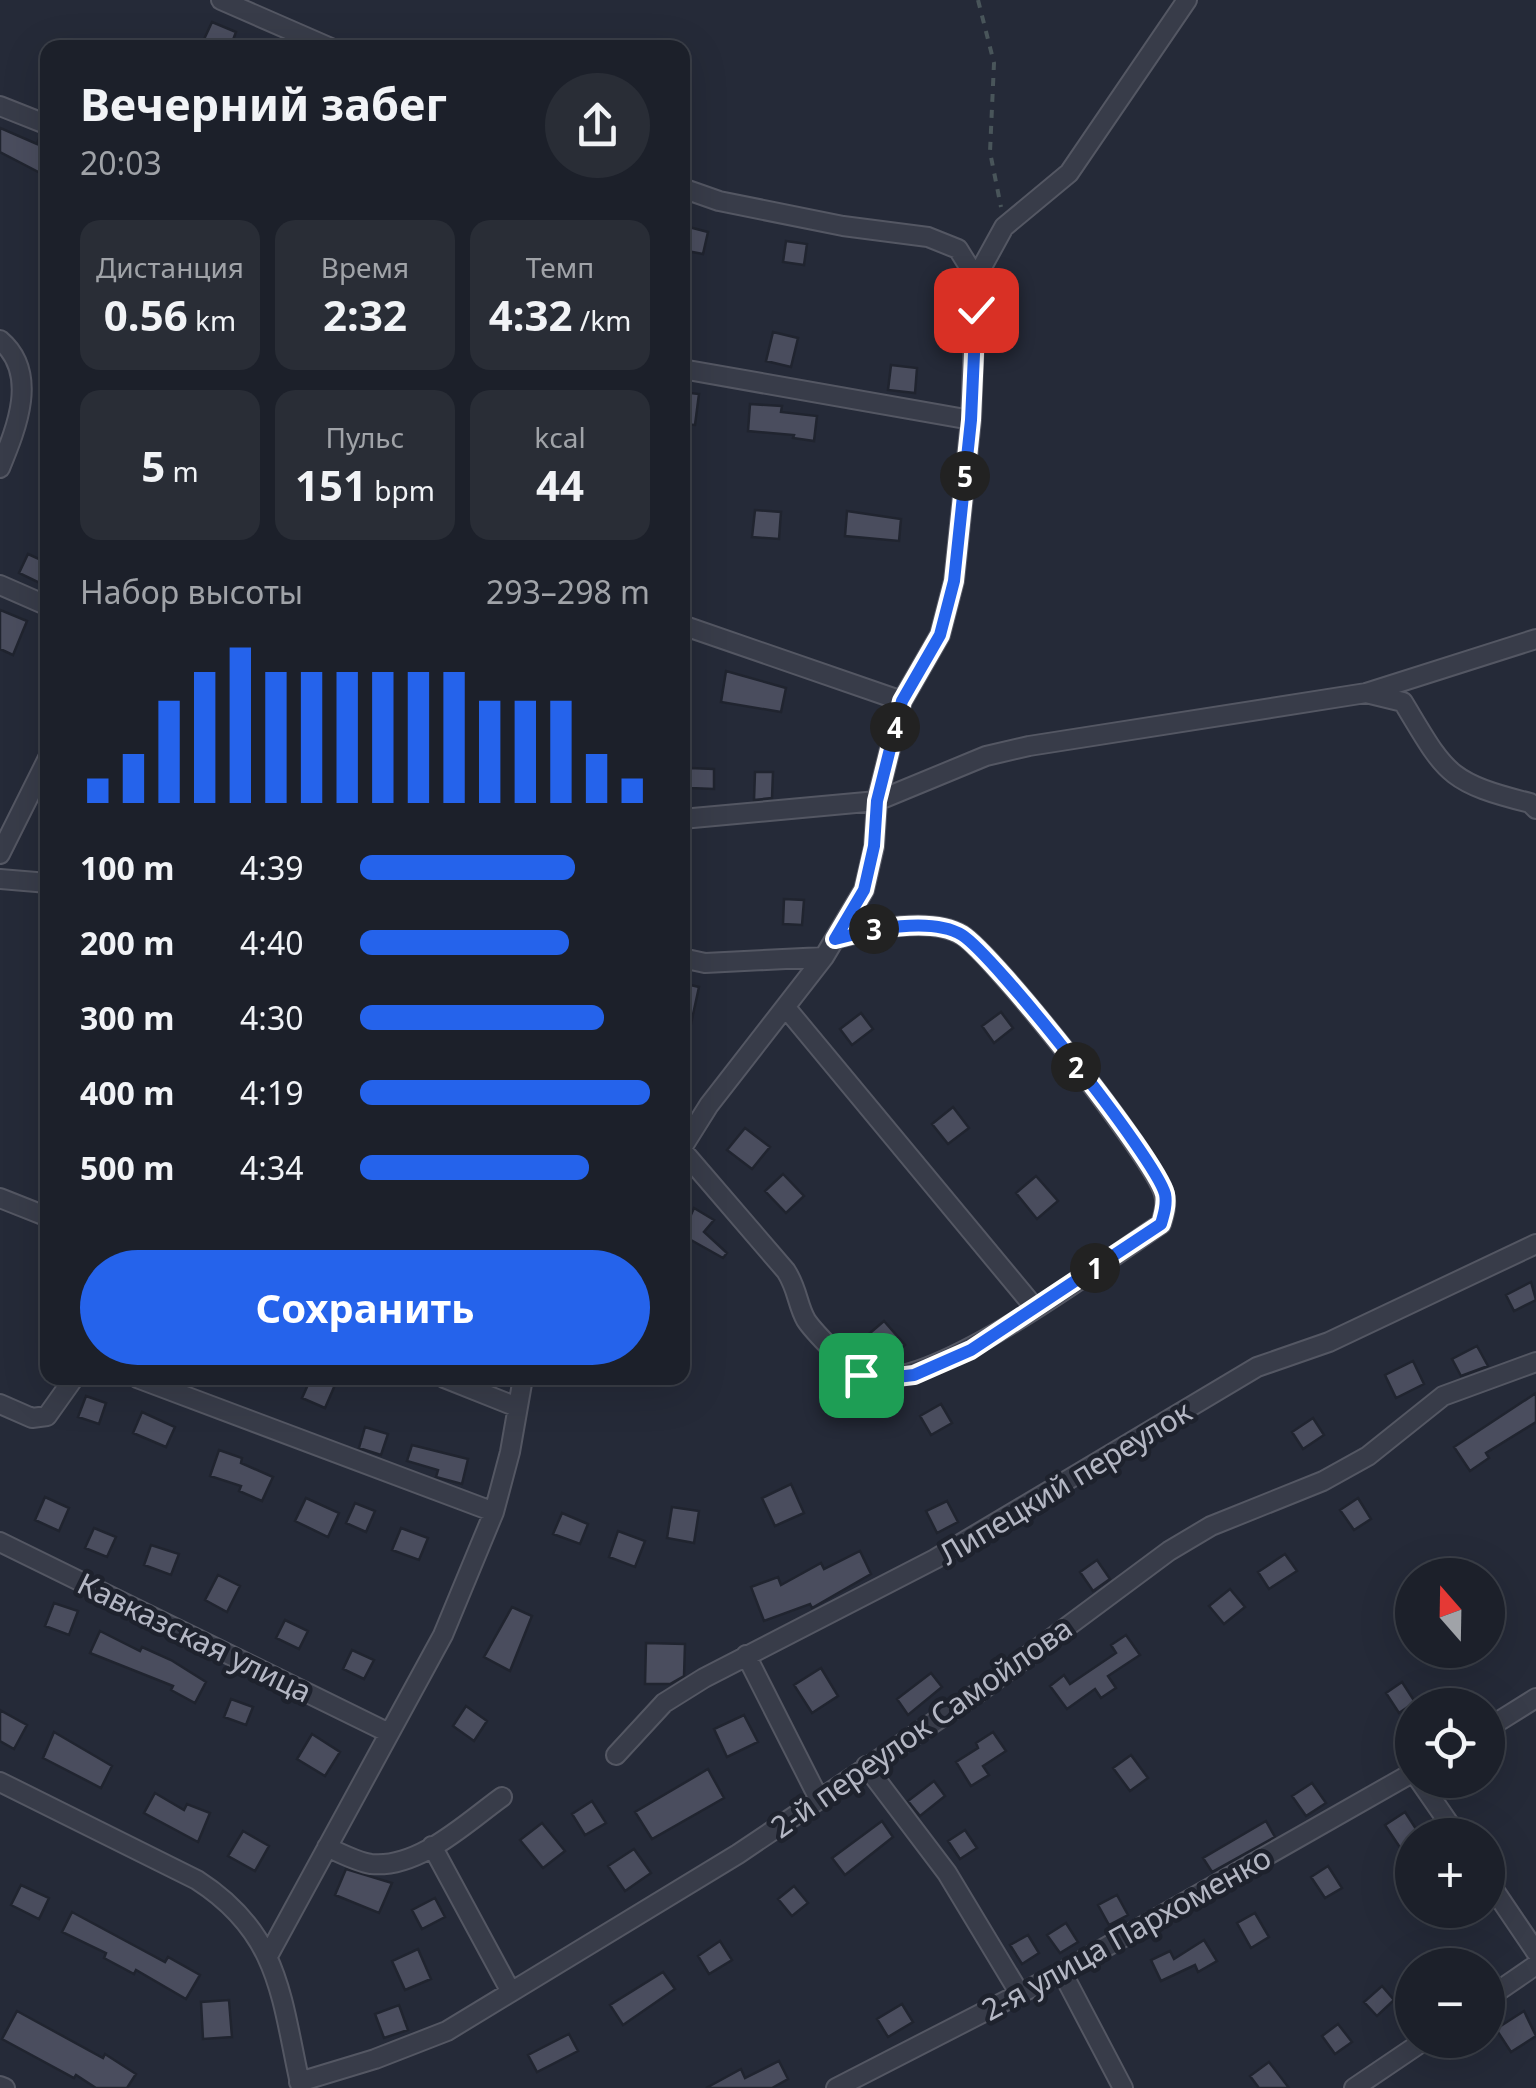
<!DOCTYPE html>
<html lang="ru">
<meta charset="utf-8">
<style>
body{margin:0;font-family:"Noto Sans",sans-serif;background:#292d36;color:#f1f3f6;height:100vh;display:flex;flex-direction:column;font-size:38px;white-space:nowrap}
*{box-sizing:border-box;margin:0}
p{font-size:32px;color:#a0a3a8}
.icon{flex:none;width:55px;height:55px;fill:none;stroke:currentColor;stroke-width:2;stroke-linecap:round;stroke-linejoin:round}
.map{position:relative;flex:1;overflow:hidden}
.side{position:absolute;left:40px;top:40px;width:650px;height:1345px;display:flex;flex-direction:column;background:#1c202a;border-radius:20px;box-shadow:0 10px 40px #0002,0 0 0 2px #3a3e47}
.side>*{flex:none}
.needle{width:65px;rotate:340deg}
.buttons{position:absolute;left:1395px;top:1558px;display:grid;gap:20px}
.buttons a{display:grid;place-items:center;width:110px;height:110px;border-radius:50%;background:#1c202a;box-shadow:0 10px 40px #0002,0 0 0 2px #3a3e47;font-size:50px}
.pin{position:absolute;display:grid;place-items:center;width:85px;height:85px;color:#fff;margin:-42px;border-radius:20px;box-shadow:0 5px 15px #0006}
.km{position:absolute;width:50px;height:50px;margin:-25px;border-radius:50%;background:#222;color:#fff;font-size:28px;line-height:50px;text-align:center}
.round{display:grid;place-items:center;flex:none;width:105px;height:105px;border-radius:52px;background:#292d36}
.overview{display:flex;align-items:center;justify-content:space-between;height:170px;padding:0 40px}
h1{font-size:45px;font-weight:700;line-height:75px}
.stats{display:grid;grid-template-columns:repeat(3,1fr);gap:15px;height:170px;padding:10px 40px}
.stats div{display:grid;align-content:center;border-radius:20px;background:#292d36;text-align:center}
.stats b{font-size:42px;font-weight:700}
.stats small{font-size:28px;font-weight:400}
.stats p{font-size:28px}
.chart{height:280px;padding:20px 40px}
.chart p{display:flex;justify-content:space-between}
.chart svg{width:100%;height:180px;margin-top:10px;stroke:#2563eb;stroke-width:6}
.primary-button{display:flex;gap:20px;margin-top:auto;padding:20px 40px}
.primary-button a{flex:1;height:115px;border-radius:60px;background:#2563eb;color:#fff;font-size:40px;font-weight:700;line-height:115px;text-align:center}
ul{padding:0 40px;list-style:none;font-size:32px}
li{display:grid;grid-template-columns:160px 120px 1fr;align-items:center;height:75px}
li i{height:25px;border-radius:12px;background:#2563eb}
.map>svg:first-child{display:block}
.building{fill:#4a4d5e;stroke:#20242f;stroke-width:2.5}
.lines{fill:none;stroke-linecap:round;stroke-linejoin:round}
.minor-casing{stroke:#545763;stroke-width:22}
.path{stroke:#49555a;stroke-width:4;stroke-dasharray:8 8;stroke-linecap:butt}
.minor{stroke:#383c49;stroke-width:18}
.route-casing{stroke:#fff;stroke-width:20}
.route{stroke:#2563eb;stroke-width:12}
.labels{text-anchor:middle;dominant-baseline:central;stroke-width:9;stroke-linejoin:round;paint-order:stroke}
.street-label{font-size:30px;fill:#b4b7c4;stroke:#1e222d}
</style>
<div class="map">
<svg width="1536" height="2088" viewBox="0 0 1536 2088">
<rect width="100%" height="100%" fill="#252a38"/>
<path class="building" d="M212 22 236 32 230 48H200Z
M0 128 37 144 40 135 48 137V177L0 152Z
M685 226 708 232 703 254 682 250Z
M786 241 807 244 804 265 783 262Z
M773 332 798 338 791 367 766 361Z
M891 365 917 368 915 393 888 390Z
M682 392 699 394 695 425 682 424Z
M750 404 782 406 781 412 817 416 814 441 793 438 794 435 748 431Z
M755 510 781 512 779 539 752 537Z
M847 511 901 519 899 541 845 536Z
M28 554 48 563V587L19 573Z
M0 610 27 621 13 655 0 649Z
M726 671 786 688 781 712 721 702Z
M690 768 714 769V789L690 788Z
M755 772H773L772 798 754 800Z
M784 899 804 900 802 925 783 924Z
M682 983 699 987 689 1033 682 1032Z
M1001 1012 1013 1028 994 1043 982 1026Z
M861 1013 873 1029 852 1045 840 1029Z
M953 1107 969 1128 948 1144 932 1124Z
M745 1128 770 1147 752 1169 727 1150Z
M783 1174 804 1196 786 1213 765 1191Z
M1036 1176 1058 1201 1037 1219 1016 1193Z
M694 1208 714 1220 704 1232 727 1253 723 1258 682 1235Z
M1531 1282 1536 1300 1514 1311 1506 1295Z
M884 1321 905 1345 890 1358 870 1333Z
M1477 1346 1488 1366 1461 1376 1452 1359Z
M1413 1361 1424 1384 1396 1398 1385 1375Z
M311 1378H338L325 1408 302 1398Z
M1536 1393V1422L1486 1453 1489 1458 1470 1471 1454 1447Z
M86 1396 106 1403 99 1424 78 1417Z
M941 1404 952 1423 931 1435 920 1416Z
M142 1412 175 1427 166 1447 133 1433Z
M1313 1418 1324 1435 1303 1449 1292 1432Z
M365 1427 388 1434 381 1455 359 1448Z
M412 1445 468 1459 462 1484 436 1477 438 1470 407 1461Z
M219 1450 242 1458 241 1463 273 1477 262 1501 239 1491 241 1486 210 1476Z
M791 1484 804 1513 775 1526 762 1498Z
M45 1497 69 1508 59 1531 35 1520Z
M306 1498 339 1513 328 1537 295 1521Z
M1358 1498 1371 1519 1354 1530 1340 1510Z
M947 1501 958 1522 937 1533 926 1511Z
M355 1503 375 1511 366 1532 346 1523Z
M672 1507 699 1511 694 1543 667 1538Z
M562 1513 588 1524 580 1544 553 1534Z
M94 1528 116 1537 107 1557 85 1548Z
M401 1528 428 1538 419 1560 392 1550Z
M618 1531 645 1541 635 1567 609 1557Z
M151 1545 179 1554 171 1575 144 1565Z
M860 1551 871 1574 812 1608 810 1604 764 1621 751 1587 778 1577 781 1585 821 1563 824 1569Z
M1285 1554 1297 1571 1269 1589 1258 1572Z
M1097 1560 1110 1579 1093 1591 1080 1572Z
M218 1575 240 1586 227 1612 205 1600Z
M1230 1589 1245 1607 1224 1624 1209 1606Z
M54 1603 78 1611 69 1635 45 1626Z
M512 1607 532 1616 510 1671 484 1657Z
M285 1620 308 1631 299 1649 276 1638Z
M100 1631 140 1651 142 1647 171 1660 206 1682 195 1703 171 1690 173 1686 90 1653Z
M1126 1635 1140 1655 1108 1676 1116 1688 1101 1698 1095 1689 1067 1709 1050 1686 1064 1675 1070 1684 1116 1653 1111 1645Z
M646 1643 685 1644 684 1676 670 1684H645Z
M352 1650 374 1660 364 1679 343 1669Z
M821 1668 838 1696 812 1713 794 1685Z
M931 1673 942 1687 908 1715 897 1699Z
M1402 1682 1415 1702 1399 1713 1386 1693Z
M231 1699 253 1707 246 1725 224 1717Z
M466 1706 487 1721 474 1741 453 1726Z
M0 1710 27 1725 14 1749 0 1741Z
M744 1715 758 1742 727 1757 714 1729Z
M54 1732 112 1766 101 1788 43 1758Z
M993 1732 1006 1751 983 1766 989 1775 971 1786 956 1762 978 1748 976 1743Z
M312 1734 340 1752 325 1776 297 1759Z
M1131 1755 1148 1778 1130 1791 1113 1768Z
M708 1769 724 1798 652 1839 635 1812Z
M934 1781 945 1796 920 1816 908 1801Z
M1312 1783 1326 1803 1306 1816 1292 1796Z
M155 1793 184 1810 187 1804 210 1813 198 1842 144 1813Z
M592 1801 606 1823 585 1835 572 1814Z
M1405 1812 1420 1835H1412V1841L1401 1849 1385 1825Z
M882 1821 893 1837 845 1875 832 1858Z
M1266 1821 1275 1837 1212 1872 1203 1858Z
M542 1823 565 1851 543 1868 520 1840Z
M965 1830 977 1848 960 1859 948 1841Z
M243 1831 269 1846 255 1871 228 1856Z
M634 1849 651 1873 625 1891 608 1866Z
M1328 1866 1342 1888 1325 1898 1311 1877Z
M346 1869 392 1883 379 1913 335 1895Z
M21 1885 49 1898 39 1919 11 1905Z
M794 1886 808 1903 792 1916 778 1899Z
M1117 1895 1128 1915 1109 1925 1098 1905Z
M435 1898 445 1917 422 1929 412 1910Z
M72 1912 165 1962 168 1957 200 1975 186 1999 136 1970 134 1974 104 1958 106 1953 62 1932Z
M1255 1913 1269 1937 1251 1948 1237 1923Z
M1066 1923 1078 1942 1060 1953 1047 1935Z
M1028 1935 1039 1953 1022 1964 1010 1945Z
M1204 1940 1217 1961 1198 1972 1195 1965 1161 1981 1151 1960 1170 1951 1174 1959Z
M720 1941 732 1960 709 1974 698 1956Z
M418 1949 431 1979 405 1990 392 1961Z
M663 1972 675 1989 623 2025 610 2005Z
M1382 1986 1394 2000 1377 2016 1364 2002Z
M229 2000 232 2037 203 2039 201 2002Z
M902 2004 913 2022 888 2037 877 2019Z
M399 2005 408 2030 384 2038 375 2014Z
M17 2011 103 2058 105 2054 136 2074 127 2088H96L76 2075 74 2078 2 2039Z
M1524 2011 1536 2036 1511 2052 1496 2029Z
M1338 2024 1352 2042 1335 2054 1322 2036Z
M569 2034 578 2051 537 2072 528 2055Z
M779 2061 788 2079 772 2088H706L741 2069 745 2078Z
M1269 2062 1289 2088H1259L1250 2076Z"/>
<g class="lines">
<defs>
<path id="minor" d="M221 0 331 48
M0 106 48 125
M682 188 719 201 843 226 928 237 958 249 976 278
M0 340C39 373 17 427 0 468
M682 369 971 420
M0 585 48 606
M682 625 902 701
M1366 693 1403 702C1446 773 1446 782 1530 803L1536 809
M682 819 877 801 986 756 1029 746 1366 693 1536 639
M0 854 48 758
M0 879 48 883
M682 958 705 963 824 957
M787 1009 1035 1308
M682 1148 709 1105 824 957 864 890 874 847 877 801 902 701 940 635 954 581 971 420 976 278 1004 227 1069 173 1187 0
M682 1150 786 1271C798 1290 797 1304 806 1320 813 1331 849 1368 860 1374 917 1405 1109 1258 1161 1224 1164 1214 1167 1204 1164 1194 1155 1159 994 955 962 935 930 916 868 930 835 939
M0 1198 48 1217
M137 1378 494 1512
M444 1378 517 1407
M0 1404 32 1418 47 1416 74 1378
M0 1542 389 1733
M746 1655 818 1797
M1488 1728 1536 1698
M616 1755 664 1703 704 1678 935 1559 1257 1367 1329 1342 1536 1244
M866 1766 947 1873 1020 1994
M1419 1780 1457 1835
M0 1782 197 1880C281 1934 281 1999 301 2088
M432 1846 511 1992
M327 1847C340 1853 357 1862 371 1864 419 1869 467 1822 502 1797
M1488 1881 1536 1952
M268 1956 443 1635 494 1512 510 1452 523 1378
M1062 1972 1123 2088
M1488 1998 1536 1965
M299 2082 375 2059 447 2031 738 1854 982 1690 1169 1551 1211 1526 1323 1481 1368 1456 1443 1396 1536 1362
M0 2086 5 2088
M836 2088 1062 1972 1412 1773
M1354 2088 1425 2040"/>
</defs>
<use href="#minor" class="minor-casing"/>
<path class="path" d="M978 0 994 63 990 152 1001 207"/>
<use href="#minor" class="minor"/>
</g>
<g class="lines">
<defs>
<path id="route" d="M861 1375 888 1378 914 1375 971 1350 1161 1224C1164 1214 1167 1204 1165 1194 1156 1159 994 955 962 935 931 916 868 930 835 939L864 890 874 846 877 801 902 701 940 635 954 581 971 420 976 310"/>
</defs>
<use href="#route" class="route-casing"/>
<use href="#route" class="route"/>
</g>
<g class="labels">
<g class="street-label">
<text transform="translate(1065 1482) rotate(-31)">Липецкий переулок</text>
<text transform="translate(195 1637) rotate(26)">Кавказская улица</text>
<text transform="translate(921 1727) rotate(-35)">2-й переулок Самойлова</text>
<text transform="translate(1126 1933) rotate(-29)">2-я улица Пархоменко</text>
</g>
</g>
</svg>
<div class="buttons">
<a><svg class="needle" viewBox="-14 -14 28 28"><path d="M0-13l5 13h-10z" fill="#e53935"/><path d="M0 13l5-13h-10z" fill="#a0a3a8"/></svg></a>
<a><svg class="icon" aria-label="locate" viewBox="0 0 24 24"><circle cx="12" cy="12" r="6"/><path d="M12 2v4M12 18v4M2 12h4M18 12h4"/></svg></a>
<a>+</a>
<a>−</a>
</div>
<div class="pin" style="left:861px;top:1375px;background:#1e9e55"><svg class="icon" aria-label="arrive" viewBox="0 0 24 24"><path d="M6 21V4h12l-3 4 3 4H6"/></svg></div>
<div class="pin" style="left:976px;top:310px;background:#d93025"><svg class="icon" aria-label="check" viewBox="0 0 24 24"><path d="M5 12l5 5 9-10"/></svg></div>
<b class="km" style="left:1095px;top:1268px">1</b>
<b class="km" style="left:1076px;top:1067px">2</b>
<b class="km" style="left:874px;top:929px">3</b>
<b class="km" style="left:895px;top:727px">4</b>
<b class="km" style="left:965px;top:476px">5</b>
<section class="side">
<div class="overview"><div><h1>Вечерний забег</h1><p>20:03</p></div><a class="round"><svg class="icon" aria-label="share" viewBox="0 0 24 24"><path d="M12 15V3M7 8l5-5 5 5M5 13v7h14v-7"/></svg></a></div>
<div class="stats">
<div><p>Дистанция</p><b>0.56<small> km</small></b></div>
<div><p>Время</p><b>2:32</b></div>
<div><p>Темп</p><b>4:32<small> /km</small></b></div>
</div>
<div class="stats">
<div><b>5<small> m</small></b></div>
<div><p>Пульс</p><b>151<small> bpm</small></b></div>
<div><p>kcal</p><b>44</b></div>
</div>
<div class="chart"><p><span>Набор высоты</span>293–298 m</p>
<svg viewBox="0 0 160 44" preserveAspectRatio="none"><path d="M5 44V38M15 44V32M25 44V19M35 44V12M45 44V6M55 44V12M65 44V12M75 44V12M85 44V12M95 44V12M105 44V12M115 44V19M125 44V19M135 44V19M145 44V32M155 44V38"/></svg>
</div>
<ul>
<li><b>100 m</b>4:39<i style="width:74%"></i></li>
<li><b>200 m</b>4:40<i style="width:72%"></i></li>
<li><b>300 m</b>4:30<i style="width:84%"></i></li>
<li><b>400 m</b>4:19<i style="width:100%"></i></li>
<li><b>500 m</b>4:34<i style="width:79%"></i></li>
</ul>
<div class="primary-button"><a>Сохранить</a></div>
</section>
</div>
